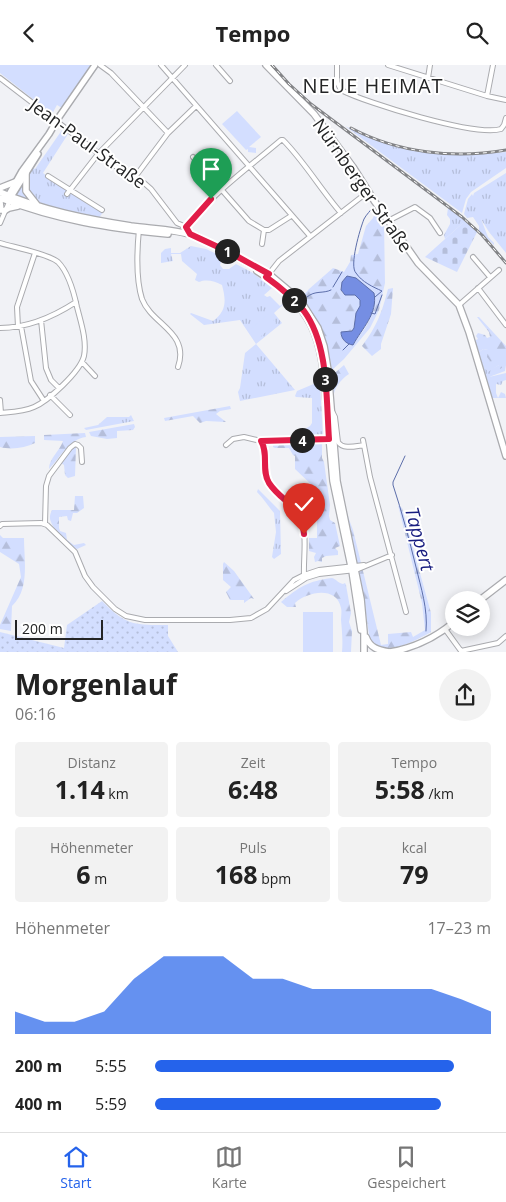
<!DOCTYPE html>
<html lang="de">
<meta charset="utf-8">
<style>
body{margin:0;font-family:"Open Sans",sans-serif;background:#f2f2f2;color:#222;height:100vh;display:flex;flex-direction:column;font-size:19px;white-space:nowrap}
*{box-sizing:border-box;margin:0}
p{font-size:16px;color:#767676}
.icon{flex:none;width:28px;height:28px;fill:none;stroke:currentColor;stroke-width:2;stroke-linecap:round;stroke-linejoin:round}
.map{position:relative;height:587px;overflow:hidden}
.details{display:flex;flex-direction:column;background:#fff;flex:1}
.details>*{flex:none}
.buttons{position:absolute;left:445px;top:526px;display:grid;gap:10px}
.buttons a{display:grid;place-items:center;width:45px;height:45px;border-radius:50%;background:#fff;box-shadow:0 2px 12px #0003;font-size:25px}
.scale{position:absolute;left:15px;bottom:12px;width:88px;box-sizing:border-box;padding-left:5px;border:2px solid #232425;border-top:0;font-size:14px;line-height:18px;white-space:nowrap;color:#232425;-webkit-text-stroke:4px #fff;paint-order:stroke}
.pin{position:absolute;display:grid;place-items:center;width:42px;height:42px;color:#fff;margin:-51px -21px;border-radius:50% 50% 50% 0;rotate:-45deg;box-shadow:0 0 5px #0007}
.pin .icon{rotate:45deg}
.km{position:absolute;width:25px;height:25px;margin:-12px;border-radius:50%;background:#222;color:#fff;font-size:14px;line-height:25px;text-align:center}
.round{display:grid;place-items:center;flex:none;width:52px;height:52px;border-radius:26px;background:#f2f2f2}
.summary{display:flex;align-items:center;justify-content:space-between;height:85px;padding:0 15px}
h1{font-size:28px;font-weight:700;line-height:38px}
.metrics{display:grid;grid-template-columns:repeat(3,1fr);gap:8px;height:85px;padding:5px 15px}
.metrics div{display:grid;align-content:center;border-radius:5px;background:#f2f2f2;text-align:center}
.metrics b{font-size:25px;font-weight:700}
.metrics small{font-size:14px;font-weight:400}
.metrics p{font-size:14px}
.chart{height:140px;padding:10px 15px}
.chart p{display:flex;justify-content:space-between}
.chart svg{width:100%;height:90px;margin-top:5px;fill:#2563eb;opacity:.7}
ul{padding:0 15px;list-style:none;font-size:16px}
li{display:grid;grid-template-columns:80px 60px 1fr;align-items:center;height:38px}
li i{height:12px;border-radius:6px;background:#2563eb}
header{display:flex;justify-content:space-between;align-items:center;height:65px;padding:0 15px;background:#fff;font-size:22px;font-weight:700}
.tabs{display:flex;justify-content:space-around;align-items:center;height:70px;border-top:1px solid #e0e0e0;background:#fff;font-size:14px;color:#767676}
.tabs a{display:grid;justify-items:center;gap:2px}
.tabs .active{color:#2563eb}
.map>svg:first-child{display:block}
.grass{fill:url(#grass-tufts)}
.forest{fill:url(#forest-firs);fill-rule:evenodd}
.cemetery{fill:url(#cemetery-stones)}
.park{fill:#d3deff}
.garden{fill:url(#garden-dots)}
.water{fill:#758ee3;stroke:#5c6eaa}
.lines{fill:none;stroke-linecap:round;stroke-linejoin:round}
.stream{stroke:#5c6eaa;stroke-width:1}
.minor-casing{stroke:#aaabaf;stroke-width:6}
.secondary-casing{stroke:#aaabaf;stroke-width:8}
.primary-casing{stroke:#aaabaf;stroke-width:8}
.minor{stroke:#fff;stroke-width:4}
.secondary{stroke:#fff;stroke-width:5}
.primary{stroke:#fff;stroke-width:5.5}
.rail-casing{stroke:#838487;stroke-width:3}
.rail{stroke:#fff;stroke-width:1;stroke-dasharray:4;stroke-linecap:butt}
.route-casing{stroke:#fff;stroke-width:10}
.route{stroke:#e11d48;stroke-width:6}
.labels{text-anchor:middle;dominant-baseline:central;stroke-width:4;stroke-linejoin:round;paint-order:stroke}
.street-label{font-size:18px;fill:#232425;stroke:#fff}
.water-label{font-size:19px;font-style:italic;fill:#181d80;stroke:#fff}
.quarter-label{font-size:20px;letter-spacing:1px;fill:#232425;stroke:#fff}
</style>
<header><svg class="icon" aria-label="back" viewBox="0 0 24 24"><path d="M15 5l-7 7 7 7"/></svg>Tempo<svg class="icon" aria-label="search" viewBox="0 0 24 24"><circle cx="10" cy="10" r="6"/><path d="M15 15l6 6"/></svg></header>
<div class="map">
<svg width="506" height="587" viewBox="0 0 506 587">
<defs>
<pattern id="grass-tufts" width="24" height="20" patternUnits="userSpaceOnUse" patternTransform="scale(1.25)"><rect width="24" height="20" fill="#d3deff"/><path d="M3 7l-1-3M5 7V3M7 7l1-3M15 17l-1-3M17 17v-4M19 17l1-3" fill="none" stroke="#b5beda"/></pattern>
<pattern id="forest-firs" width="22" height="20" patternUnits="userSpaceOnUse" patternTransform="scale(1.25)"><rect width="22" height="20" fill="#d3deff"/><path d="M5 1l3.5 6h-7zM16 11l3.5 6h-7z" fill="#b5beda"/></pattern>
<pattern id="cemetery-stones" width="16" height="16" patternUnits="userSpaceOnUse" patternTransform="scale(1.25)"><rect width="16" height="16" fill="#d3deff"/><path d="M2 7V4a2 2 0 0 1 4 0v3zM10 15v-3a2 2 0 0 1 4 0v3z" fill="#b5beda"/></pattern>
<pattern id="garden-dots" width="8" height="8" patternUnits="userSpaceOnUse" patternTransform="scale(1.25)"><rect width="8" height="8" fill="#d3deff"/><path d="M2 2h.1M6 6h.1" fill="none" stroke="#b5beda" stroke-width="1.8" stroke-linecap="round"/></pattern>
</defs>
<rect width="100%" height="100%" fill="#f1f2f6"/>
<path class="grass" d="M345 61C357 67 370 74 384 78 426 92 462 91 506 87V103L471 127 466 134 462 148Z
M62 65 68 69 43 108 67 126 103 147 99 153 47 141 14 131 32 102 35 104Z
M506 108V188L489 167 481 154 488 172 494 178V180L479 166V161L473 152 467 153 464 149 468 134 472 129 473 131 474 128Z
M448 143 461 152 477 167 476 169 463 158 445 174 444 170 450 159V154L447 150Z
M191 181 206 184 221 191 222 194 220 200 223 204H229L236 199 253 208 272 223 264 230 267 232 270 231 280 241 286 237 274 248 282 258 256 279 295 325 240 336 238 327 240 323 245 288 256 279 240 255 204 260 190 249 191 248 213 256C227 246 226 235 222 220 215 216 206 214 199 217L195 215 197 209 182 196 181 189H171L173 196 161 198V188L165 184 171 183V188H180Z
M483 284 488 285 490 296 486 304 488 306 499 300H506L505 306 489 312 506 308V315L503 316 501 320 496 319V328L498 333 501 327 505 329 506 333H490L478 288Z
M316 318 320 319 323 371 308 372 306 371 305 364 310 361 312 358V333L296 332 295 331 297 326Z
M131 350 134 356 86 365 84 363 98 360 107 352H129Z
M258 424 280 446 281 489 274 494 272 492 276 467 274 448C268 441 264 434 257 427Z"/>
<path class="forest" d="M376 145 384 157 385 218 379 245 370 263 344 294 332 305C327 271 314 245 289 222L303 231 309 224 333 203 344 207 350 197 351 190 358 189 366 161 373 153ZM343 215 362 219 374 228C378 245 364 271 349 279L343 275 341 267H352C355 261 354 257 355 251 358 244 365 234 354 230 350 229 346 230 342 228L341 225Z
M393 223 391 249 381 279V284L372 291 362 281C377 261 382 247 388 224Z
M477 252H479L506 281V300L500 304 499 300 488 307 486 304 484 305 483 302 490 296 487 292 488 285 483 284 478 288 474 276 478 274 476 271 478 268 485 270 487 273 490 272 489 267Z
M344 300 349 309C340 315 334 323 333 334 333 343 334 353 335 362 336 396 340 433 353 465L381 580 388 579V569L411 567 413 572 425 565 422 538 398 440 402 443 431 548V567C418 574 396 587 380 582 376 581 373 578 370 576L363 529 340 429 336 402 330 312Z
M230 341 231 344 220 346 216 349 226 357 206 356 200 358 193 351 165 356 164 353Z
M134 359 135 362 133 365 117 366V373L107 374 91 371 89 367Z
M85 368 86 372C69 374 60 393 49 404 49 393 60 386 63 376L44 375V370Z
M35 371V378C25 383 11 385 0 382V372Z
M301 376 308 384 311 383 312 378 322 377V393L324 397 330 440 329 451 330 455 335 458 340 481 335 483 338 486V490L326 491 322 493V497L318 496 315 497 314 492 316 488 309 486V473H317V449L309 440 314 436V433L309 428 315 423 295 404V391L293 390 289 383H275L273 382V377Z
M76 382 75 411 68 413 65 410 64 400 61 398 73 383Z
M75 431H83L84 443 77 448H73L71 456 68 455 67 451 59 452V463L60 466 66 468 67 475 74 480 84 478 86 480 77 484C69 481 54 466 51 457 49 453 50 449 52 445H74Z
M0 470 3 473H24C24 495 30 525 12 541L11 566 0 564V560L21 512 19 499 0 487Z
M224 497 234 506 254 534 251 533 244 538V535H230L226 527 231 522 223 515V499Z
M332 513C336 514 338 518 343 519L345 518 346 520 351 548 349 557 352 566 351 587H342C343 576 342 566 341 555 341 551 342 547 341 543 337 521 308 526 295 538L296 542H287L281 537C299 522 308 516 332 513Z"/>
<path class="cemetery" d="M464 157 476 169 457 207 425 192Z"/>
<path class="park" d="M0 0H93L62 43 57 40 52 49 0 8Z
M237 46 261 72 249 82 256 83V88L248 87V84L246 85 222 59Z
M268 249 276 258 259 273 251 264Z
M303 547H333V587H303Z"/>
<path class="garden" d="M102 536C126 561 135 560 168 560V571L178 587H0V567L64 583 67 560Z"/>
<path class="water" d="M347 211 356 213 374 228C378 249 362 263 353 280 346 279 341 274 341 267L352 266 354 263 356 248 360 241V235L355 230H345L341 225 342 217Z"/>
<g class="lines">
<path class="stream" d="M374 141C371 145 366 150 364 154 360 164 349 201 356 208 362 217 373 222 382 226L375 232
M333 222 342 207
M307 232C315 225 323 229 331 225
M371 248 375 249 382 230
M343 285 349 279
M405 391 393 417V420C402 447 409 474 416 502 421 523 428 544 426 566"/>
<defs>
<path id="minor" d="M100 0 111 8 168 68
M161 0 310 171
M216 0 230 16
M337 0V17L341 25C366 38 476 72 501 64L504 60 506 53
M388 0 487 31 506 35
M0 13 115 101 143 117 151 124 177 158 186 162 190 169
M428 13 430 0
M487 31 493 0
M193 92 249 156 264 165H269L291 151
M48 111 102 145
M135 112 168 68 196 41
M67 129 98 89 185 0
M388 156 415 142 430 153 440 168
M0 158 9 137
M186 162C213 128 248 103 281 75H283C304 96 321 125 341 148
M139 164C137 185 136 215 142 234 152 260 190 267 178 302
M0 178C13 182 49 189 58 197 69 208 74 228 77 242 81 258 87 275 84 291 80 307 48 336 34 342 23 347 11 347 0 348
M262 179 264 165
M473 192 490 212
M268 210 279 196 369 126
M478 223 506 260
M459 240 499 205
M41 255 46 303 51 315 59 323
M21 261 31 316 44 336
M18 262 17 242 35 188
M0 263C28 263 53 252 76 237
M82 297 95 311
M50 330 70 350
M0 335 1 348
M332 346 335 352 338 377C343 385 356 381 364 380
M363 375 370 412 406 547
M261 376C269 389 262 405 269 418 274 427 286 434 294 442 310 460 303 488 304 510L306 513
M226 380 233 374 244 372 261 376 329 374
M45 459 46 421 49 411 70 383 75 379 78 380 81 383 82 397
M0 461 2 459 41 458 47 460 75 487 85 511 93 522 115 544 126 551 145 555H230L251 553 267 544 294 515 304 510 319 505 364 500
M286 526 306 513 319 509 356 505 392 490
M445 564 461 586
M461 586 498 578 506 571"/>
<path id="secondary" d="M8 131 22 106 49 69 59 52 95 0
M11 132 38 89"/>
<path id="primary" d="M266 0 314 49 353 102 375 137 418 198 459 240 469 267 506 391
M26 108V126L37 140
M0 123 15 117
M0 127C41 145 87 154 131 161 153 164 175 164 196 171L269 209 300 235 318 263 324 281 328 305 337 416 361 534 364 567V587
M0 133C57 155 108 163 168 169
M0 137 1 145
M4 146 9 143 18 141
M257 206C313 241 322 272 326 336
M328 360 333 416 352 506 361 565
M480 535 506 515
M366 572C370 583 378 585 389 587
M390 587C414 583 435 573 454 557"/>
</defs>
<use href="#minor" class="minor-casing"/>
<use href="#secondary" class="secondary-casing"/>
<use href="#primary" class="primary-casing"/>
<use href="#minor" class="minor"/>
<use href="#secondary" class="secondary"/>
<use href="#primary" class="primary"/>
<defs>
<path id="rail" d="M272 0 289 19 311 39 462 152 482 170 506 198
M351 63C398 88 454 94 506 85"/>
</defs>
<use href="#rail" class="rail-casing"/>
<use href="#rail" class="rail"/>
</g>
<g class="lines">
<defs>
<path id="route" d="M211 134 186 162 190 169 231 188 269 209 266 212C280 222 293 233 304 246 329 280 326 334 329 374L261 376C269 389 261 405 269 418 283 439 301 438 304 469"/>
</defs>
<use href="#route" class="route-casing"/>
<use href="#route" class="route"/>
</g>
<g class="labels">
<g class="street-label">
<text transform="translate(88 78) rotate(36)">Jean-Paul-Straße</text>
<text transform="translate(363 120) rotate(55)">Nürnberger Straße</text>
</g>
<g class="water-label">
<text transform="translate(420 474) rotate(75)">Tappert</text>
</g>
<g class="quarter-label">
<text x="373" y="20">NEUE HEIMAT</text>
</g>
</g>
</svg>
<div class="buttons">
<a><svg class="icon" aria-label="layers" viewBox="0 0 24 24"><path d="M12 4l9 5-9 5-9-5zM3 14l9 5 9-5"/></svg></a>
</div>
<div class="scale">200 m</div>
<div class="pin" style="left:211px;top:134px;background:#1e9e55"><svg class="icon" aria-label="arrive" viewBox="0 0 24 24"><path d="M6 21V4h12l-3 4 3 4H6"/></svg></div>
<div class="pin" style="left:304px;top:469px;background:#d93025"><svg class="icon" aria-label="check" viewBox="0 0 24 24"><path d="M5 12l5 5 9-10"/></svg></div>
<b class="km" style="left:227px;top:186px">1</b>
<b class="km" style="left:294px;top:235px">2</b>
<b class="km" style="left:325px;top:314px">3</b>
<b class="km" style="left:302px;top:375px">4</b>
</div>
<section class="details">
<div class="summary"><div><h1>Morgenlauf</h1><p>06:16</p></div><a class="round"><svg class="icon" aria-label="share" viewBox="0 0 24 24"><path d="M12 15V3M7 8l5-5 5 5M5 13v7h14v-7"/></svg></a></div>
<div class="metrics">
<div><p>Distanz</p><b>1.14<small> km</small></b></div>
<div><p>Zeit</p><b>6:48</b></div>
<div><p>Tempo</p><b>5:58<small> /km</small></b></div>
</div>
<div class="metrics">
<div><p>Höhenmeter</p><b>6<small> m</small></b></div>
<div><p>Puls</p><b>168<small> bpm</small></b></div>
<div><p>kcal</p><b>79</b></div>
</div>
<div class="chart"><p><span>Höhenmeter</span>17–23 m</p>
<svg viewBox="0 0 160 44" preserveAspectRatio="none"><path d="M0 44V33L10 38L20 38L30 33L40 17L50 6L60 6L70 6L80 17L90 17L100 22L110 22L120 22L130 22L140 22L150 27L160 33V44z"/></svg>
</div>
<ul>
<li><b>200 m</b>5:55<i style="width:89%"></i></li>
<li><b>400 m</b>5:59<i style="width:85%"></i></li>
</ul>
</section>
<nav class="tabs">
<a class="active"><svg class="icon" aria-label="home" viewBox="0 0 24 24"><path d="M3 11l9-7 9 7M6 9v11h12V9"/></svg>Start</a>
<a><svg class="icon" aria-label="map" viewBox="0 0 24 24"><path d="M3 6l6-2 6 2 6-2v14l-6 2-6-2-6 2zM9 4v14M15 6v14"/></svg>Karte</a>
<a><svg class="icon" aria-label="saved" viewBox="0 0 24 24"><path d="M7 4h10v16l-5-4-5 4z"/></svg>Gespeichert</a>
</nav>
